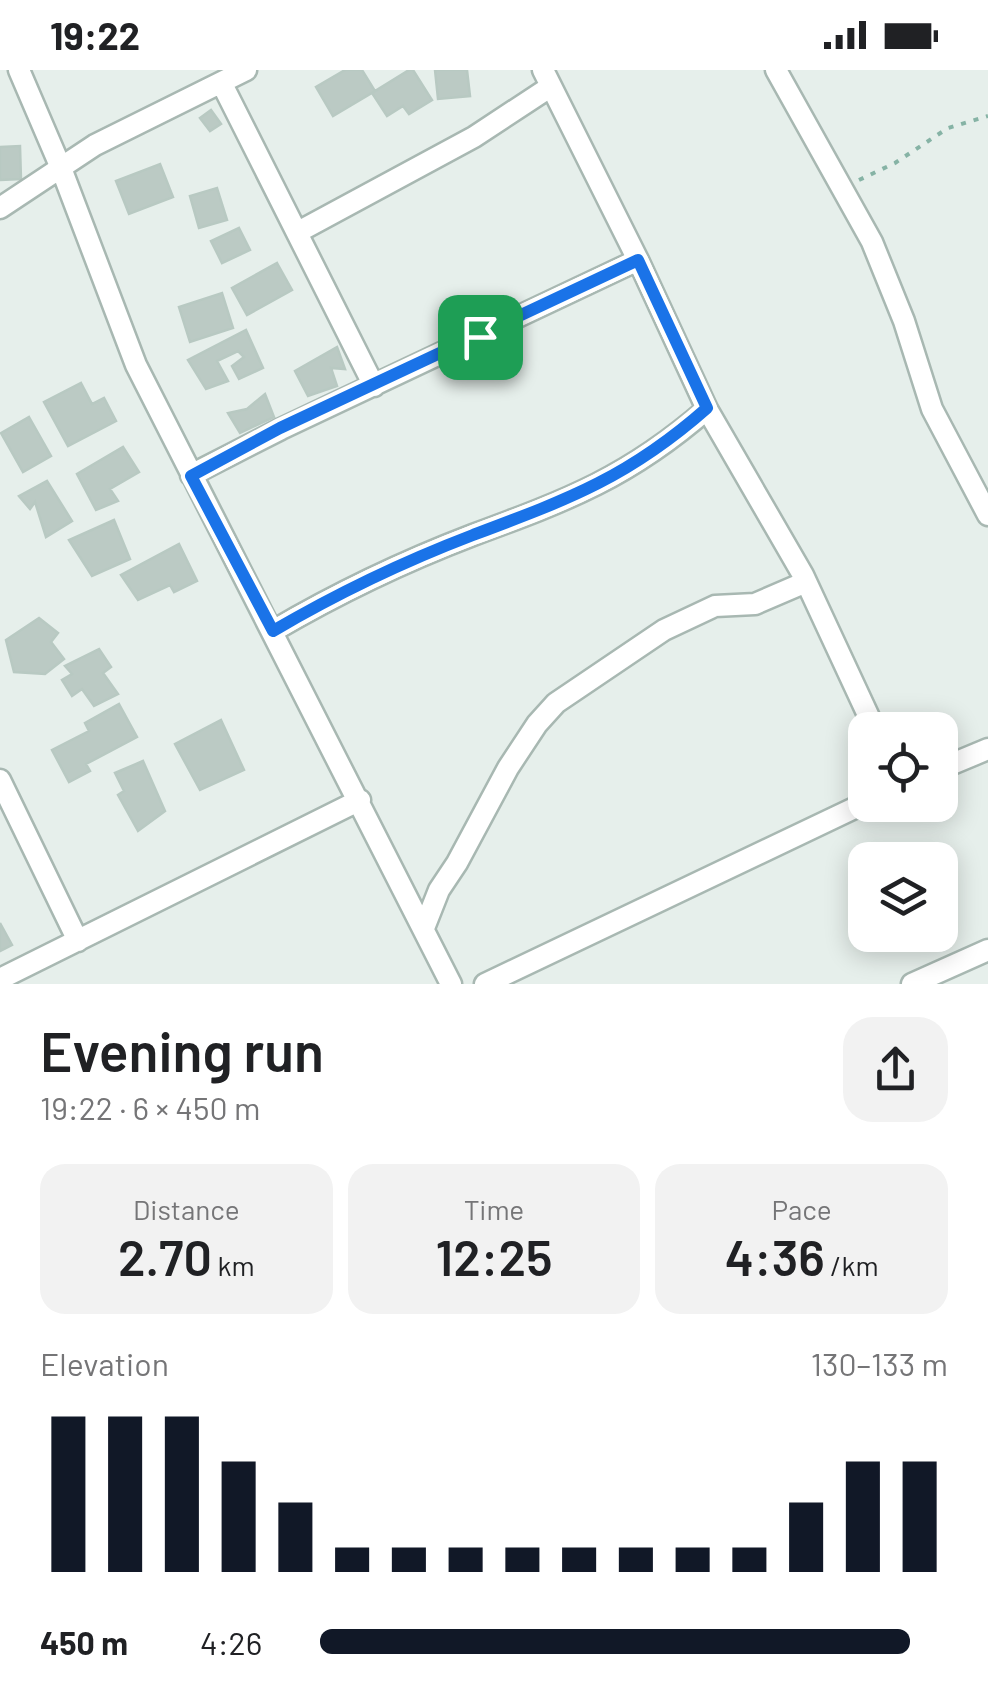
<!DOCTYPE html>
<meta charset="utf-8">
<style>
body{margin:0;font-family:Barlow,sans-serif;background:#f2f2f2;color:#202124;height:100vh;display:flex;flex-direction:column;font-size:38px;white-space:nowrap}
*{box-sizing:border-box;margin:0}
p{font-size:32px;color:#757577}
.icon{flex:none;width:55px;height:55px;fill:none;stroke:currentColor;stroke-width:2;stroke-linecap:round;stroke-linejoin:round}
.map{position:relative;height:914px;overflow:hidden}
.sheet{display:flex;flex-direction:column;background:#fff;flex:1}
.sheet>*{flex:none}
.buttons{position:absolute;left:848px;top:642px;display:grid;gap:20px}
.buttons a{display:grid;place-items:center;width:110px;height:110px;border-radius:20px;background:#fff;box-shadow:0 5px 25px #0003;font-size:50px}
.pin{position:absolute;display:grid;place-items:center;width:85px;height:85px;color:#fff;margin:-42px;border-radius:20px;box-shadow:0 5px 15px #0006}
.round{display:grid;place-items:center;flex:none;width:105px;height:105px;border-radius:30px;background:#f2f2f2}
.summary{display:flex;align-items:center;justify-content:space-between;height:170px;padding:0 40px}
h1{font-size:55px;font-weight:600;line-height:75px}
.stats{display:grid;grid-template-columns:repeat(3,1fr);gap:15px;height:170px;padding:10px 40px}
.stats div{display:grid;align-content:center;border-radius:25px;background:#f2f2f2;text-align:center}
.stats b{font-size:50px;font-weight:600}
.stats small{font-size:28px;font-weight:400}
.stats p{font-size:28px}
.chart{height:280px;padding:20px 40px}
.chart p{display:flex;justify-content:space-between}
.chart svg{width:100%;height:180px;margin-top:10px;stroke:#111827;stroke-width:6}
ul{padding:0 40px;list-style:none;font-size:32px}
li{display:grid;grid-template-columns:160px 120px 1fr;align-items:center;height:75px}
li i{height:25px;border-radius:12px;background:#111827}
.status{display:flex;justify-content:space-between;align-items:center;height:70px;padding:0 50px;background:#fff;direction:ltr}
.status svg{height:28px;fill:currentColor}
.map>svg:first-child{display:block}
.building{fill:#bbcac4;stroke:#b8c9c2;stroke-width:2.5}
.lines{fill:none;stroke-linecap:round;stroke-linejoin:round}
.minor-casing{stroke:#a8b8b2;stroke-width:25}
.path{stroke:#86b3a5;stroke-width:4;stroke-dasharray:5 8;stroke-linecap:butt}
.minor{stroke:#fff;stroke-width:20}
.route-casing{stroke:#fff;stroke-width:20}
.route{stroke:#1a73e8;stroke-width:12}
</style>
<div class="status"><b>19:22</b><svg viewBox="0 0 49 12"><path d="M0 12V9h3v3zM5 12V6h3v6zM10 12V3h3v9zM15 12V0h3v12zM26 1h20v11H26zM47 4h2v5h-2z"/></svg></div>
<div class="map">
<svg width="988" height="914" viewBox="0 0 988 914">
<rect width="100%" height="100%" fill="#e6efeb"/>
<path class="building" d="M345 0H362L375 21 333 46 316 17Z
M409 0H413L432 30 409 44 403 36 387 46 372 23Z
M435 0H467L470 26 438 29Z
M211 40 221 54 210 61 200 48Z
M20 76 21 109 0 110V77Z
M160 94 173 127 129 144 116 111Z
M217 118 227 150 199 158 190 126Z
M239 158 250 180 222 193 211 171Z
M277 193 292 220 247 245 232 218Z
M222 223 233 258 190 272 179 237Z
M246 260 263 298 239 309 232 296 244 287 238 281 217 291 228 311 206 319 188 290Z
M337 277 345 299 331 298 337 316 308 326 295 301Z
M81 313 92 334 104 328 116 351 68 376 44 332Z
M265 324 274 347 240 363 228 343 247 339Z
M29 347 51 386 23 402 1 363Z
M123 377 139 402 110 419 118 431 96 440 77 404Z
M47 411 72 451 46 467 35 432 30 439 19 426Z
M114 450 130 489 92 506 69 470Z
M179 474 197 511 174 522 170 515 138 530 121 505Z
M39 548 58 563 51 572 64 589 45 604 14 602 6 570Z
M99 579 111 597 103 603 118 624 94 636 82 619 72 626 62 610 72 604 65 596Z
M119 634 137 667 86 694 90 701 69 712 52 680 89 661 85 653Z
M221 650 244 700 200 720 175 674Z
M143 691 165 741 138 761 118 725 124 721 115 703Z
M0 853 12 875 0 881Z"/>
<g class="lines">
<defs>
<path id="minor" d="M19 0 61 98 136 295 451 914
M543 0 638 190 707 339 803 505 875 660
M776 0 872 172 904 251 932 339 988 445
M222 14 374 316
M0 138 95 75 246 0
M298 162 474 67 550 17
M191 405 281 359 638 190
M273 561C336 524 405 491 473 465 568 430 629 407 707 339
M940 699 988 679
M0 710 78 871
M424 858 439 820 457 793 508 698 537 654 556 633 664 560 715 536 755 534 806 512
M0 909 360 730
M485 914 865 733
M912 914 988 880"/>
</defs>
<use href="#minor" class="minor-casing"/>
<path class="path" d="M859 110 895 93 948 58 988 46"/>
<use href="#minor" class="minor"/>
</g>
<g class="lines">
<defs>
<path id="route" d="M638 190 707 338C629 407 569 429 473 465 405 491 336 524 273 561L191 406 280 358Z"/>
</defs>
<use href="#route" class="route-casing"/>
<use href="#route" class="route"/>
</g>
</svg>
<div class="buttons">
<a><svg class="icon" aria-label="locate" viewBox="0 0 24 24"><circle cx="12" cy="12" r="6"/><path d="M12 2v4M12 18v4M2 12h4M18 12h4"/></svg></a>
<a><svg class="icon" aria-label="layers" viewBox="0 0 24 24"><path d="M12 4l9 5-9 5-9-5zM3 14l9 5 9-5"/></svg></a>
</div>
<div class="pin" style="left:480px;top:267px;background:#1e9e55"><svg class="icon" aria-label="arrive" viewBox="0 0 24 24"><path d="M6 21V4h12l-3 4 3 4H6"/></svg></div>
</div>
<section class="sheet">
<div class="summary"><div><h1>Evening run</h1><p>19:22 · 6 × 450 m</p></div><a class="round"><svg class="icon" aria-label="share" viewBox="0 0 24 24"><path d="M12 15V3M7 8l5-5 5 5M5 13v7h14v-7"/></svg></a></div>
<div class="stats">
<div><p>Distance</p><b>2.70<small> km</small></b></div>
<div><p>Time</p><b>12:25</b></div>
<div><p>Pace</p><b>4:36<small> /km</small></b></div>
</div>
<div class="chart"><p><span>Elevation</span>130–133 m</p>
<svg viewBox="0 0 160 44" preserveAspectRatio="none"><path d="M5 44V6M15 44V6M25 44V6M35 44V17M45 44V27M55 44V38M65 44V38M75 44V38M85 44V38M95 44V38M105 44V38M115 44V38M125 44V38M135 44V27M145 44V17M155 44V17"/></svg>
</div>
<ul>
<li><b>450 m</b>4:26<i style="width:94%"></i></li>
</ul>
</section>
